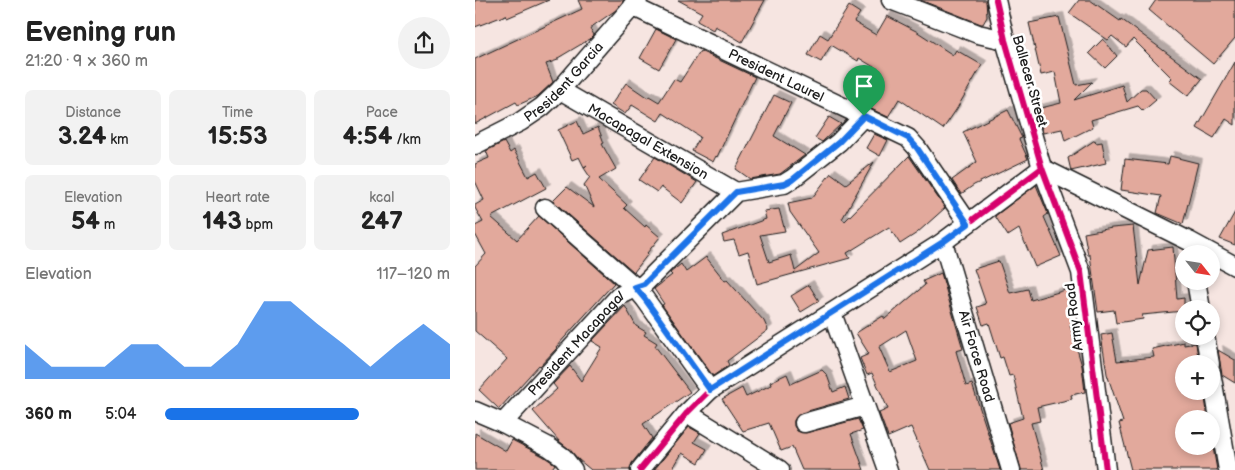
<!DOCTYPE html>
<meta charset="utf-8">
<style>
body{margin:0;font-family:"Balsamiq Sans",sans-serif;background:#f2f2f2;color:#222;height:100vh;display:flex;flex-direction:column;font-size:19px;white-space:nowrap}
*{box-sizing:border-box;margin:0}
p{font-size:16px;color:#767676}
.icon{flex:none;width:28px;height:28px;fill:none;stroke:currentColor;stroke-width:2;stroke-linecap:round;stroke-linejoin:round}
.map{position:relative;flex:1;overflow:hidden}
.side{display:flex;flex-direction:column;background:#fff;width:475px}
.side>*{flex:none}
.needle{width:32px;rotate:120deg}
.buttons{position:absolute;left:700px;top:245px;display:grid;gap:10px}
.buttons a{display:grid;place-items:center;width:45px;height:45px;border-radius:50%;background:#fff;box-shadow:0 2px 8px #0003;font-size:25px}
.pin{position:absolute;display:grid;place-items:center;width:42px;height:42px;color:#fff;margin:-51px -21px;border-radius:50% 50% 50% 0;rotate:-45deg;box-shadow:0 0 5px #0007}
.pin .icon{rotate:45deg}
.round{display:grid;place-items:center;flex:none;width:52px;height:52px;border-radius:26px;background:#f2f2f2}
.headline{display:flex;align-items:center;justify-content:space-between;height:85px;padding:0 25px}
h1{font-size:28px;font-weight:700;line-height:38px}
.stats{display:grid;grid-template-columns:repeat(3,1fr);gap:8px;height:85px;padding:5px 25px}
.stats div{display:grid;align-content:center;border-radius:8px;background:#f2f2f2;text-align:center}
.stats b{font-size:25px;font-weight:700}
.stats small{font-size:14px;font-weight:400}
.stats p{font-size:14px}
.chart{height:140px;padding:10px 25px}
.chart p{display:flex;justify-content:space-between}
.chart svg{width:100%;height:90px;margin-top:5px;fill:#1a73e8;opacity:.7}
ul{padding:0 25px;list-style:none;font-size:16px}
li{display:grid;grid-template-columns:80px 60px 1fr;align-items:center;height:38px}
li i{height:12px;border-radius:6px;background:#1a73e8}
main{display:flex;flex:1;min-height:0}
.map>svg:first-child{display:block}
.building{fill:#e2a99c;stroke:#1c1c1c;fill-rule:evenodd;filter:url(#shadow)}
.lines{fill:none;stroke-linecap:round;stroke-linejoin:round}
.minor-casing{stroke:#1c1c1c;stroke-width:21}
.minor{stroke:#fff;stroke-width:18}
.cycleway-casing{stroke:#fff;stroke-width:9}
.cycleway{stroke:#d6006c;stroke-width:6}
.route-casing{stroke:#fff;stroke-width:10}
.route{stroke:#1a73e8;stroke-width:6}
.labels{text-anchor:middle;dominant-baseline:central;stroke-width:5;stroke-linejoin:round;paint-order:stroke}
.street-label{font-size:14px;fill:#1c1c1c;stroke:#fff}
</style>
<main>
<section class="side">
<div class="headline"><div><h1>Evening run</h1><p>21:20 · 9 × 360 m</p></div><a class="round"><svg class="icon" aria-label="share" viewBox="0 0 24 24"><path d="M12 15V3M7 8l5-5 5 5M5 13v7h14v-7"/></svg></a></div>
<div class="stats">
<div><p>Distance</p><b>3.24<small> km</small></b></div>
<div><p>Time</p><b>15:53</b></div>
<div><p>Pace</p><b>4:54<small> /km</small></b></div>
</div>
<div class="stats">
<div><p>Elevation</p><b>54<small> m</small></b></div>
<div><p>Heart rate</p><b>143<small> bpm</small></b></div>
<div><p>kcal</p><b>247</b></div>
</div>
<div class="chart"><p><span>Elevation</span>117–120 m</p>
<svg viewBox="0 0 160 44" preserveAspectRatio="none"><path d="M0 44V27L10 38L20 38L30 38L40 27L50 27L60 38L70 38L80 27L90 6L100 6L110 17L120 27L130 38L140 27L150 17L160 27V44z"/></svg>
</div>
<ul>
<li><b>360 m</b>5:04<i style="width:68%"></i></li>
</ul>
</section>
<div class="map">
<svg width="760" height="470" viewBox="0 0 760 470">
<defs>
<filter id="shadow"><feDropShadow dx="4.5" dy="-4.5" stdDeviation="0" flood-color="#0004"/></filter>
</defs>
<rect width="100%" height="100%" fill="#f6e5e1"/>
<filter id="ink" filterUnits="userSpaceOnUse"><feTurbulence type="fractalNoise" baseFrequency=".02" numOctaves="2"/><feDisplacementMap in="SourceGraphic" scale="10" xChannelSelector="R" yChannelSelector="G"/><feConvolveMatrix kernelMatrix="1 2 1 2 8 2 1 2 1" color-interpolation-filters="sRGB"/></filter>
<g filter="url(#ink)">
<path class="building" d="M0 0H74L32 18 31 15 0 27Z
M103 0H149L141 10 115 28 119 35 115 39 83 58V60L71 64 78 82 63 96 43 105 41 102 0 124V59L107 9Z
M203 0H290L267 42 240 26 238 30 222 21 227 13Z
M445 0H511L512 17 508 24H506Z
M604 0H615L645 21 646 19 727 79 713 96 694 81 697 78 658 39 651 47 637 36 633 40 594 13Z
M681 0H760V38L738 64 674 10Z
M374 6 385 13 379 22 401 35 412 16 441 31 478 55 481 50 507 65 481 110 468 129 424 99 413 117 390 106 401 88 399 87 407 72 384 58 383 61 356 45 346 62 333 55 345 34 353 39Z
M584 17 601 85 617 82 599 100 647 85 652 102 666 89H671L681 100 668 111 663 106 616 120 618 127 590 141 587 129 568 133 562 109 586 103 580 72 566 75 554 23Z
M181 29 201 39 184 69 165 58Z
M628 39 642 56 630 68 614 53Z
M225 51 280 77 242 157 241 156 238 162 217 151 225 137 188 113 183 121 157 105 150 114 136 105 151 83 173 98 174 96 184 102 199 79 205 82Z
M760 62V125L751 119 739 138 722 128Z
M299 95 316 103 299 136 330 155 305 174 275 179 261 169Z
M533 110 547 138 544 139 553 159 499 185 486 194 477 180 502 162 488 132Z
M354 117 366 124 347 142 340 138Z
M102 121 108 134 123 127 129 143 127 144 141 169 124 179 152 205 149 208 170 227 171 225 185 237 172 253 173 254 159 272 78 201 92 187 119 207 109 185 115 177 109 168 112 165 109 167 104 157 97 160 83 130Z
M399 134 413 140 405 156 391 148Z
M620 140 621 143 627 142 631 163 596 171 593 158Z
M29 142 35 153 39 150 53 177 62 172 71 188 16 217 42 240 64 216 139 283 81 347 82 348 65 366 64 365 24 409 4 390 32 359 0 331V266L11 254 0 234V226L8 222 0 208V205L9 200 0 181V164L14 158 11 151Z
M434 156 470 208 442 233 425 244 414 227 372 253 375 258 282 284 273 251 264 254 259 240 249 242 247 235 291 219 289 211 304 209 310 231 285 235 294 262 316 255 320 271 344 253 315 212 313 203 337 198 356 173 371 184 399 162 367 219 370 221Z
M695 156 723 163 708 224 682 213 686 196 646 190 650 159 693 164Z
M180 157 222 182 207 203 186 187 182 192 164 180Z
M561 185 573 214 569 217 586 256 560 267 544 229 533 236 520 216Z
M760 212V245L745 239Z
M658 226 665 285 673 250 698 247 702 299 709 298V311L667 315 668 319 641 323 639 310 623 312 615 255H613L609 233 637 228Z
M231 257 250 281 252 280 289 321 293 330 252 361 254 365 238 376 187 305 189 304 179 289 197 275 195 273 206 264 211 272Z
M524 261 535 293 553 289 556 300 594 289 601 315 602 323 595 325 607 366 610 392 596 395 597 399 562 407 565 421 556 423 569 470H546L533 423 548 418 538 375 534 376 528 357 525 358 514 323 508 325 502 307 511 304 499 269Z
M466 273 488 349 481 351 491 386 497 384 525 470H455L436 427 413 437 404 413 413 409 397 373 392 375 385 358 394 354 381 333 408 316 410 319 450 285 448 281ZM431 330 442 361 415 372 404 347Z
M334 285 344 301 326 312 316 296Z
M150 306 161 326 171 332 169 335 182 343 180 346 215 392 168 424 177 438 157 463 155 470H116L104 460 94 449 84 441 58 411 82 389 78 384 95 366 106 381 127 347 117 341Z
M637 333 642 361 679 357 677 349 709 342V345L721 343 724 364H709V391H729L733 419H709V446H736V436L742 470H656L644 423 648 422 632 374 626 335Z
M743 350 760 360V383L747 375Z
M347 370 352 375 358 392 370 387 374 399 326 413 319 420V426L322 431 331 433 383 419 388 430 376 434 389 470H327L317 447 306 451 294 423 268 431 247 399 267 388 271 397 296 385 295 382 312 374 316 384Z
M214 427 225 433 219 442 232 449 224 463 207 453 197 470H179Z
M0 433 31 451 37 440 68 456 80 464 76 470H0Z"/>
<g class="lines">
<defs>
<g id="minor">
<path d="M416 0 503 34 530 40"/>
<path d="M521 0 530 40 567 168 606 272 631 470"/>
<path id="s1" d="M157 6 433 138 442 148 493 223"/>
<path id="s2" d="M85 90 261 192"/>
<path id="s3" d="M0 145 45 122 67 107 85 90 163 0"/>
<path d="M567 168 714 241 760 266"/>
<path d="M70 208 160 287 170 299 235 390"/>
<path id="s4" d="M468 242 536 470"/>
<path d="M721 281 726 309"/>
<path d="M357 313 413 470"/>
<path d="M730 336 735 364"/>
<path d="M736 372 753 470"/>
<path d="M0 411 28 423 74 447 88 457 98 470"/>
<path d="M212 413 305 470"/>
<path id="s5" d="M28 423 144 296 169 284 261 192 309 184 317 179 364 142 389 116"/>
<path d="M329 423 390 406"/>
<path d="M165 470 212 413 235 390 468 242 567 168"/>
</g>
</defs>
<use href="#minor" class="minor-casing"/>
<use href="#minor" class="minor"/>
<defs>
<path id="cycleway" d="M521 0 530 40 567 168 606 272 631 470
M165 470 212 413 235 390 468 242 567 168"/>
</defs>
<use href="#cycleway" class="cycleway-casing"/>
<use href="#cycleway" class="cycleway"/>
</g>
</g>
<g class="lines" filter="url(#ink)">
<defs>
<path id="route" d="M389 116 433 138 442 148 493 224 468 242 235 390 170 299 160 287 169 284 261 192 309 184 317 180 364 142Z"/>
</defs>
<use href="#route" class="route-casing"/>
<use href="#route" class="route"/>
</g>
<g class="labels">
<g class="street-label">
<text stroke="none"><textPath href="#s1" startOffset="160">President Laurel</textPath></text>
<text stroke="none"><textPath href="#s3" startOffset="110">President Garcia</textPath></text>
<text transform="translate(555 81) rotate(74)">Ballecer Street</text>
<text stroke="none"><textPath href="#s2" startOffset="102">Macapagal Extension</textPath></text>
<text transform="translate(599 317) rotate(-97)">Army Road</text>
<text stroke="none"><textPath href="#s5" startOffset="108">President Macapagal</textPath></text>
<text stroke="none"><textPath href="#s4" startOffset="119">Air Force Road</textPath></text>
</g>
</g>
</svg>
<div class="buttons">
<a><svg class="needle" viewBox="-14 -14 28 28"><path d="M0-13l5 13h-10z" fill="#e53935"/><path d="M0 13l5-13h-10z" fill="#767676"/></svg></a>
<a><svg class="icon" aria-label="locate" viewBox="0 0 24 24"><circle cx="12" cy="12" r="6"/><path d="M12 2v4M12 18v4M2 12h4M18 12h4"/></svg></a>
<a>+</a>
<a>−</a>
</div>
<div class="pin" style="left:389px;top:116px;background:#1e9e55"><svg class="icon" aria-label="arrive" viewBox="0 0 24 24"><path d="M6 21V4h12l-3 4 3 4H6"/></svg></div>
</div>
</main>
